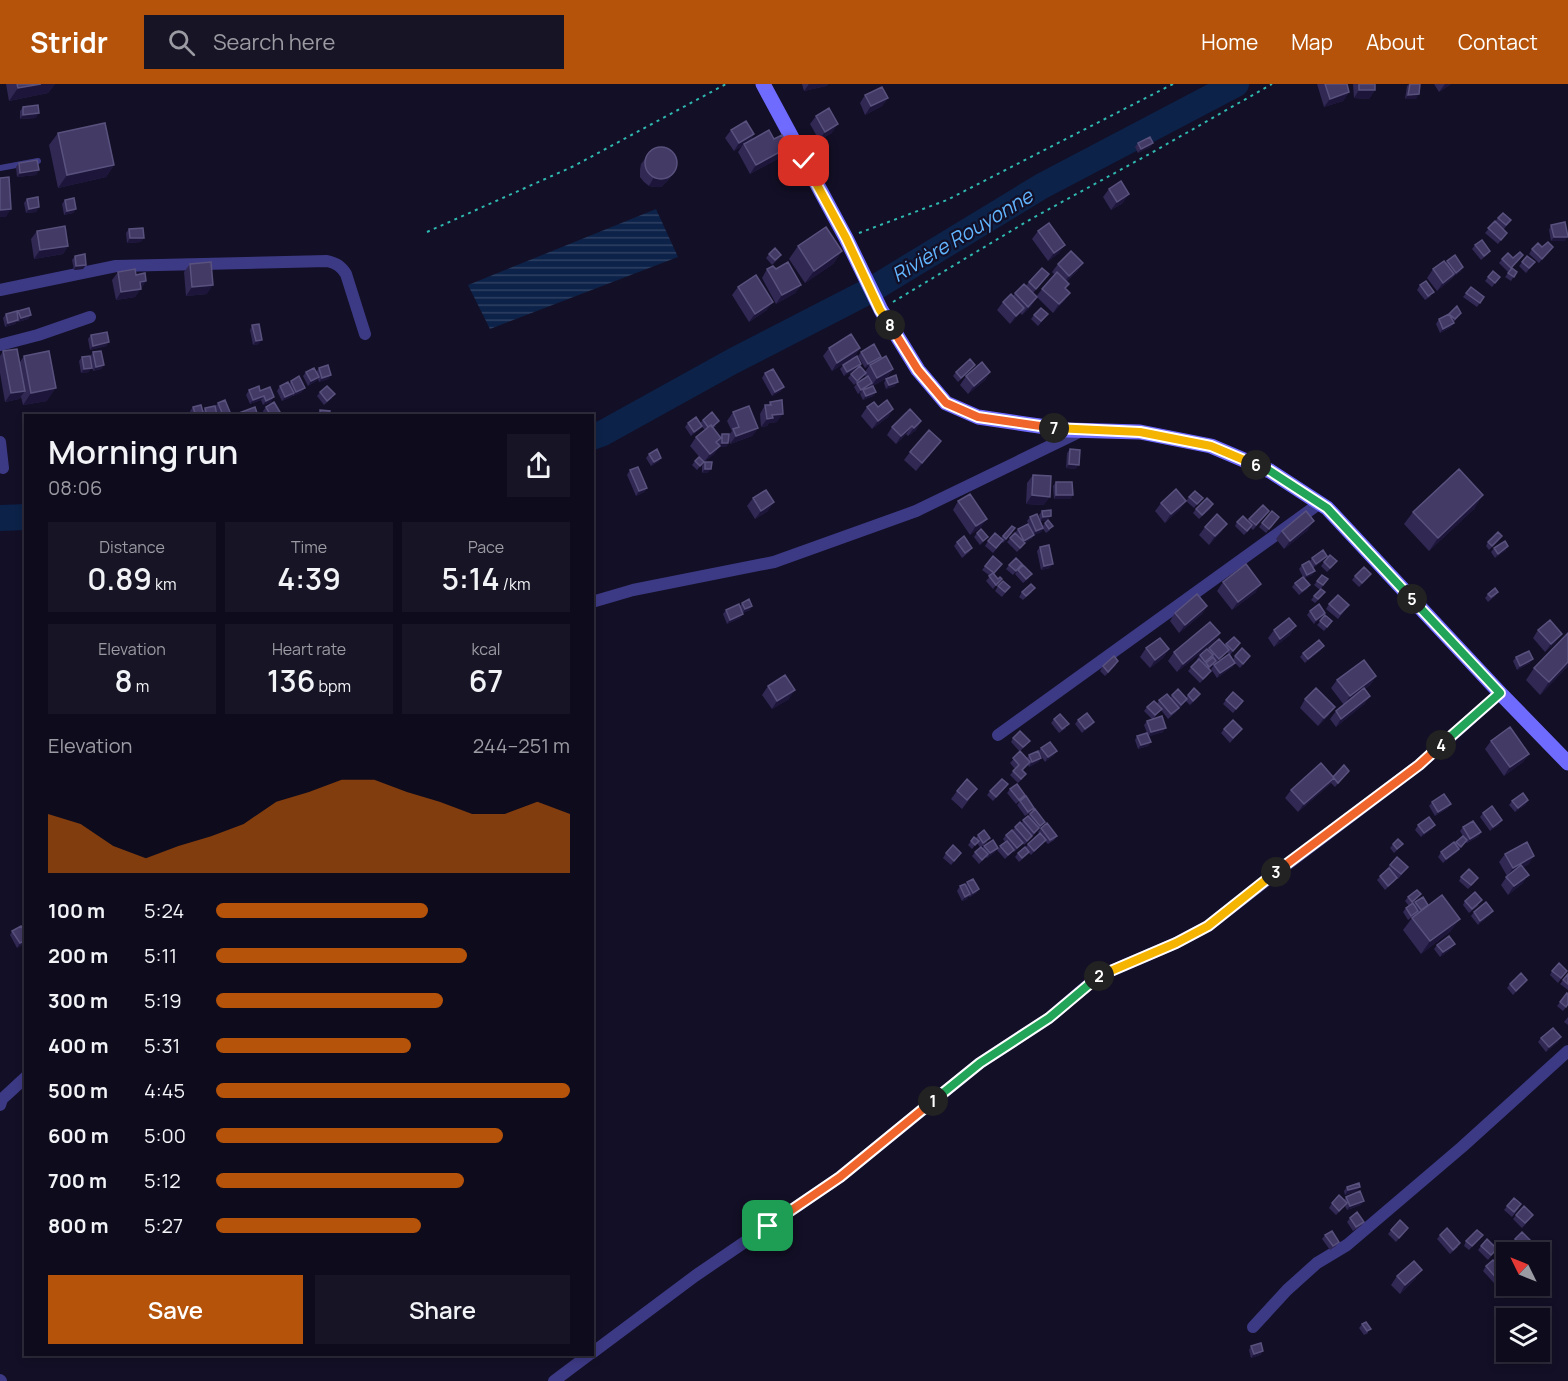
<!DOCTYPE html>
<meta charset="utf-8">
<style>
body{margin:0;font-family:Manrope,sans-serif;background:#171425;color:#f1f3f6;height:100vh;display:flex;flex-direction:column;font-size:22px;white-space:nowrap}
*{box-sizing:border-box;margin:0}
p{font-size:20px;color:#9b9ba3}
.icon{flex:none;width:33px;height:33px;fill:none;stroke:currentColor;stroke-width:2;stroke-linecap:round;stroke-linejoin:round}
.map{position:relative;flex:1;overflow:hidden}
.sheet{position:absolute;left:24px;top:330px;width:570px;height:942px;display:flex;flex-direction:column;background:#0e0b1c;border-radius:0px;box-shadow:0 3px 9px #0003,0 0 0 2px #2e2b3b}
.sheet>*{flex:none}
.needle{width:39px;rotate:313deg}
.buttons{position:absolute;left:1496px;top:1158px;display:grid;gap:12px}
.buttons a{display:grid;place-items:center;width:54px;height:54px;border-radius:0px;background:#0e0b1c;box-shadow:0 3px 9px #0003,0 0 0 2px #2e2b3b;font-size:30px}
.pin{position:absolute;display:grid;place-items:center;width:51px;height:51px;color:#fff;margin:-26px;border-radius:12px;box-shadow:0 3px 9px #0006}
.km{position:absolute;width:30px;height:30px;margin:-15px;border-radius:50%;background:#222;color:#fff;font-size:16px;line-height:30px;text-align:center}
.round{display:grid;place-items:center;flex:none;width:63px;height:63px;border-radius:0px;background:#171425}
.summary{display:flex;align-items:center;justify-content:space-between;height:102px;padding:0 24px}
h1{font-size:33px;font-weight:600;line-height:45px}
.figures{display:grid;grid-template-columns:repeat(3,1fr);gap:9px;height:102px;padding:6px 24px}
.figures div{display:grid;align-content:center;border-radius:0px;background:#171425;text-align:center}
.figures b{font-size:30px;font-weight:600}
.figures small{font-size:16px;font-weight:400}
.figures p{font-size:16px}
.chart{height:168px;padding:12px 24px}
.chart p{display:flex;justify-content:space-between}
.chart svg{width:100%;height:108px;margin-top:6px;fill:#b45309;opacity:.7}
.cta{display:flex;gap:12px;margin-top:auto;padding:12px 24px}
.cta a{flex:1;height:69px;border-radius:0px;background:#b45309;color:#fff;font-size:24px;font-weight:600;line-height:69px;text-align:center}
.cta a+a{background:#171425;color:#f1f3f6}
ul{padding:0 24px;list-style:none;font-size:20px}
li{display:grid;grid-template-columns:96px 72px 1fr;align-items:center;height:45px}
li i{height:15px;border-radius:8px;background:#b45309}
header{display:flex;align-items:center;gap:36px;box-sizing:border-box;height:84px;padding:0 30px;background:#b45309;color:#fff}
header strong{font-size:28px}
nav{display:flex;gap:33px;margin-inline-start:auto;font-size:21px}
.search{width:420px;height:54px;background:#171425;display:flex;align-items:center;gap:15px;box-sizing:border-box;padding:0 21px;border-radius:0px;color:#9b9ba3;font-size:22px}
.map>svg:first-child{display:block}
.water{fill:url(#water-rules)}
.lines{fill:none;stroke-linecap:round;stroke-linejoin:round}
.river{stroke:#0c2248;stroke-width:26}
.path{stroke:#2fb8b0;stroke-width:2;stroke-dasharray:3 4.5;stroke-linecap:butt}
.lane{stroke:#3d3a85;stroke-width:6}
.street{stroke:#3d3a85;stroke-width:12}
.secondary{stroke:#6f6bff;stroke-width:15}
.wall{fill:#312854}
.shaded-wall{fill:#1d163a}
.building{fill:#433a66;stroke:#5a527e;stroke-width:1.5}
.split-1-casing{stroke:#fff;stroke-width:12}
.split-2-casing{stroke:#fff;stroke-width:12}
.split-3-casing{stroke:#fff;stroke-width:12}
.split-4-casing{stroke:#fff;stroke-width:12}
.split-5-casing{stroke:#fff;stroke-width:12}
.split-6-casing{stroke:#fff;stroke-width:12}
.split-7-casing{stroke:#fff;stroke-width:12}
.split-8-casing{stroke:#fff;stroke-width:12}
.split-9-casing{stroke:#fff;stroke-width:12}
.split-1{stroke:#f0652b;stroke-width:8}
.split-2{stroke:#22a559;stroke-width:8}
.split-3{stroke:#f5b400;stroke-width:8}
.split-4{stroke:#f0652b;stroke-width:8}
.split-5{stroke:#22a559;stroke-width:8}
.split-6{stroke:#22a559;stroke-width:8}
.split-7{stroke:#f5b400;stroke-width:8}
.split-8{stroke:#f0652b;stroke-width:8}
.split-9{stroke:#f5b400;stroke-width:8}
.labels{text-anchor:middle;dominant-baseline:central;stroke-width:4.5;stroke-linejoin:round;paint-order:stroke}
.water-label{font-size:20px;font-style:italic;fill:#62b6ff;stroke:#130f26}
</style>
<header>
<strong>Stridr</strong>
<div class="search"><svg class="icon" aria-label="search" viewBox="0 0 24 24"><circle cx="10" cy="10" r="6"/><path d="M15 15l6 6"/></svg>Search here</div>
<nav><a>Home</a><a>Map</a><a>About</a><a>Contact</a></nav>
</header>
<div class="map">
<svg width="1568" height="1297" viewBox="0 0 1568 1297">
<defs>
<pattern id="water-rules" width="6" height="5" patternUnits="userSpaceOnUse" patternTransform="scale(1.5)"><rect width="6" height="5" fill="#0c2248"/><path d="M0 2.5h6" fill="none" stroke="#2f4163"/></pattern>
</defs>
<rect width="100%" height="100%" fill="#130f26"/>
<path class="water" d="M656 125 678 173 490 245 468 201Z"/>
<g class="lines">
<path class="river" d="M592 353 603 349 733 277 871 206 1042 102 1236 0
M0 434 26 433"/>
<path class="path" d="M427 148 574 82 726 0
M859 149 947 116 1173 0
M893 218 1031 135 1153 68 1272 0"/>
<path class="lane" d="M0 84 38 77"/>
<path class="street" d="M0 206 116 182 327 177C336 179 341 182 346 190L365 250
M0 261 38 251 90 233
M0 358 3 384
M592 518 633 506 774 478 916 427 1081 347
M998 651 1320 419
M0 1021 2 1015 26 993
M1253 1243 1287 1206 1317 1179 1347 1161 1462 1063 1568 967
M592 1269 695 1192 840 1093 980 979 1049 934 1097 893 1176 859 1208 842 1276 789 1419 681 1500 609
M0 1296 1 1297
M554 1297 590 1270"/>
<path class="secondary" d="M763 0 846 154 881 226 918 286 946 319 978 333 1025 340 1068 346 1140 348 1211 362 1270 387 1327 424 1500 609 1568 679"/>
</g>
<path class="wall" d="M6 0H55L48 9 9 17Z
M802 0H828L826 2 804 7Z
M1317 0H1347L1349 8 1343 17 1324 23Z
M1353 0H1375V6L1369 15 1354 14Z
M1409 0H1420L1416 15H1405L1407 2Z
M1434 0H1451L1439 8Z
M865 11 888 14 882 22 865 31 860 19Z
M23 23 36 34 20 35V27Z
M816 32 832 49 819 56 810 40Z
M731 46 754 50 750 57 783 72 750 90 738 68 742 62 734 67 725 54Z
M58 49 114 81 106 93 58 104 49 61Z
M1138 59H1153L1150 63 1138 69 1135 63Z
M651 67 670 94 661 103H655L649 102 644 98 640 93V86L641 80Z
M19 79 39 86 36 91 17 93 16 83Z
M1109 105 1123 119 1111 126 1103 113Z
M27 115 39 123 36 128 26 129 24 119Z
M65 116 76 125 73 129 64 131 62 120Z
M1498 134 1508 140 1503 146 1507 149 1498 160 1485 149Z
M1551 141 1565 157H1551L1549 146Z
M129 145 141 158 127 159 126 149Z
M37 147 68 162 63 170 34 175 31 155Z
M1038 147 1059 169 1048 177 1032 155Z
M1475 161 1490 167 1487 171 1481 176 1472 165Z
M798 162 842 167 833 180 805 199 789 175Z
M1542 163H1553L1539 179 1529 170 1532 165Z
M769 170 781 171 778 175 772 181 766 174Z
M75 172 86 181 83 185 74 186 72 176Z
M1527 172 1535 178 1526 189 1519 182Z
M1513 174 1520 175 1508 188 1499 179 1502 175Z
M1447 177 1461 187 1453 193 1448 198 1437 207 1427 194 1433 185 1446 179Z
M1083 179 1077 187 1067 197 1066 205 1070 209 1064 217 1053 229 1037 213 1031 222 1022 231 1020 229 1010 240 997 226 1003 218 1013 212 1015 209 1026 202 1029 198 1049 190 1033 209 1036 213 1042 205 1055 191 1052 188 1058 180Z
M190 180 207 210 186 212 184 188Z
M1512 184 1517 188 1511 197 1505 193Z
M767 185H776L801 201 795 209 776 220 762 194Z
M118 188 146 197 135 213 116 216 112 196Z
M1488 193H1500L1492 203 1485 197Z
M1420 201 1431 212 1425 216 1417 206Z
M738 203 767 226 749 238 732 211Z
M1471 203 1484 213 1477 223 1463 213Z
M18 227 31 231 28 235 18 238 17 237 15 240 5 243 3 234 6 230 17 229Z
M1449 230 1458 233 1454 238 1451 243 1440 249 1436 240 1439 235Z
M1034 231 1045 234 1038 242 1031 235Z
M252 241 259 260 253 261 250 246Z
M91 251 109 258 106 262 90 266 88 255Z
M874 260 881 273 878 277 886 272 893 285 887 294 871 303 870 302 869 304 873 302 876 308 873 312 863 316 860 310 862 308 858 310 854 303 857 299 866 294 865 291 854 301 848 294 851 290 858 284 844 292 840 285 843 281 857 272 861 280 859 283 860 282 865 288 869 282 865 284 858 272 861 268Z
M829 264H860L854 273 832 287 823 272Z
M3 267 20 278 24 272 47 317 23 321 21 313 19 315 5 318 0 289V272Z
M93 268 104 281 101 285 93 287 90 273Z
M82 273 89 288 81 289 79 277Z
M319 284 331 291 328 295 319 298 318 295 316 297 308 302 303 292 306 288H316Z
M972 285 958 298 953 292 956 288Z
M990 288 985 296 968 310 960 301 966 292Z
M765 289 781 307 772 312 762 294Z
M886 295 895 302 886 305 884 299Z
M291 297 302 308 293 312V311L291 313 282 317 277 307 280 302 289 300Z
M249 306 260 307 271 318 263 321 261 316 250 320 246 311Z
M320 308 332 314 324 321 317 312Z
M770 318 777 338 769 339 767 342 761 343 760 330 765 321H768Z
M218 319 230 328 227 332H219L215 323Z
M193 323 203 327 205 324 217 332H192L190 327Z
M266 323 280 328 278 332H265L263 327Z
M867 323H878L893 325 888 333 872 345 861 332Z
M733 328 758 344 752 352 730 360 729 356 728 359 726 363H719L714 370 704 378 697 386 692 381 695 377 702 376 690 362 696 353 705 346 702 343 699 346 691 352 685 343 688 339H700L703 336 716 342 713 344 720 352 722 350 729 351 732 347 727 337Z
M921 337 916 346 908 352 906 350 896 360 887 351 892 343Z
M935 365 916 387 904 376 910 368Z
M1070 365 1076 385 1066 384 1067 369Z
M649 370 661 374 658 378 651 382 646 374Z
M705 378 708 389H702V382Z
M630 386 647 404 644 408 636 412 627 391Z
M1033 391 1044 421 1026 420 1027 399Z
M1056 398 1073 411 1070 415H1054L1053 402Z
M1189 413 1203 414 1194 424 1186 417Z
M753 414 768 427 755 435 747 422Z
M958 417 981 443 970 451 953 426Z
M1186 417 1180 425 1165 439 1155 427 1161 419Z
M1213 420 1210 425 1199 435 1193 429 1196 425Z
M1263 421 1269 427 1253 446 1251 444 1244 451 1235 442 1237 438 1248 437Z
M1475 424 1429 467 1404 440 1413 428Z
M1042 427 1048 436 1040 437 1043 442 1045 439 1050 446 1046 449 1043 445 1041 448 1034 451 1031 455 1024 459 1022 463 1017 468 1007 458 1018 445 1030 443 1027 437 1030 433 1040 435 1039 431Z
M1276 437 1266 449 1259 443 1262 439Z
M1227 440 1221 448 1209 461 1199 451 1205 443Z
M1012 442V449L1003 459 1002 458 993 469 985 462 988 457 1001 454Z
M1308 446 1284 465 1276 455 1282 447Z
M977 449 988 453 980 461 974 453Z
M1499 456 1489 466 1486 462 1488 458Z
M957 458 972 464 969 468 962 474 954 462Z
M1040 463 1050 484 1041 486 1037 467Z
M1494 464 1506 466 1495 474 1491 468Z
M1327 472 1324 476 1313 484 1315 487 1312 491 1305 494 1310 501 1307 505 1299 511 1292 503 1295 499 1303 493 1299 485 1302 481 1310 477 1312 474Z
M1324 478 1334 481 1327 488 1321 482Z
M1002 480 994 490 998 495H1002L993 505 986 497 990 492 982 486 985 482Z
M1009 481 1019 484 1013 491 1006 485Z
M1018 486 1029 494 1023 499 1015 490Z
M1322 491 1328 495 1320 506 1314 501Z
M1355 492 1368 494 1359 503 1352 496Z
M1223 498 1256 508 1232 526 1217 507Z
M998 502 1010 503 1002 513 995 507Z
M1022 508H1032L1023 516 1019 513Z
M1498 508 1495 512 1488 518 1485 514 1488 510Z
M1314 512H1322L1315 519 1311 516Z
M742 519 750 526 743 529 740 534 727 540 723 530 726 526 740 522Z
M1329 520 1346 525 1338 535 1326 525Z
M1207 522 1202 530 1179 549 1170 537 1175 529Z
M1310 527 1325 529 1322 533 1314 540 1307 531Z
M1325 531 1329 541 1324 547 1317 541Z
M1274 546 1290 551 1274 563 1268 554Z
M1538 546 1556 558 1545 568 1533 554Z
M1220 549 1214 558 1177 588 1168 577 1174 568Z
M1240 559 1230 571 1227 568 1209 585 1208 591 1200 599 1188 587 1197 576V575L1200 571 1209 564 1225 562 1226 560Z
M1146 564 1169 565 1163 574 1150 584 1140 573Z
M1321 566 1305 579 1300 573 1303 569Z
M1235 572H1250L1240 584 1235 579 1232 583 1217 594 1211 585 1214 581 1233 576Z
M1516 573 1530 579 1517 586 1513 577Z
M1116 581 1105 592 1100 587 1103 582Z
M1568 582 1540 611 1526 596 1534 584Z
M1376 592 1370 601 1365 605 1370 612 1364 620 1336 643 1330 635 1336 627 1344 621 1331 604 1337 596Z
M768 602 789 615 772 625 762 611Z
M1172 611 1186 614 1188 611 1197 614 1190 621 1186 617 1176 628 1168 635 1161 626 1153 635 1163 648 1149 652 1151 658 1148 662 1138 665 1135 656 1137 652 1147 649 1144 641 1147 637 1152 635 1144 627 1147 623 1157 620 1159 616 1171 613Z
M1305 615 1329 631 1318 642 1300 624Z
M1226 616 1243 617 1233 629 1223 620Z
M1054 635 1066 644 1059 649 1051 639Z
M1078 636 1094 638 1091 642 1082 649 1075 640Z
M1224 645H1242L1230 659 1221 649Z
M1013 654 1027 661 1020 667 1027 674 1029 671 1038 668 1041 664 1054 671 1045 678 1039 669 1041 674 1038 678 1029 683 1028 680 1023 686V694L1018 699 1010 691 1015 685 1010 679 1020 668 1011 658Z
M1491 657 1529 670 1523 678 1504 692 1485 665Z
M1349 687 1335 703 1331 699 1328 702 1298 728 1285 714 1291 706Z
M1008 700 993 717 987 711 990 707Z
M977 705 962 725 951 715 957 707Z
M1010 705 1022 715 1031 728 1025 732 1017 721 1020 717 1016 720 1007 709Z
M1528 716 1525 721 1515 728 1509 721 1512 717Z
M1432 718 1448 724 1435 732 1429 722Z
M1483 729 1499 741 1490 747 1480 733Z
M1030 730 1045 738 1029 756 1024 761 1023 759 1014 768 1013 767 1005 775 997 766 1005 758 1003 755 1006 751 1021 739Z
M1418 741H1435L1432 745 1421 753 1415 746Z
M1463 743 1481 748 1478 753 1467 759 1466 758 1456 769 1443 779 1438 773 1441 768 1455 760 1463 752 1460 747Z
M1041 744 1057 752 1054 756 1048 760 1045 757 1031 771 1029 769 1026 772 1019 778 1015 773 1018 769 1025 764 1028 760 1040 750 1038 748Z
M978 751 987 758 981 763 982 765 984 762 995 768 987 774 986 773 979 780 972 772 980 763 977 759 972 765 968 761 971 757 976 754Z
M1393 760H1403L1394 769 1390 764Z
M946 769 958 773 951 781 943 774Z
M1505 770 1529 780 1523 783V799L1508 811 1501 801 1507 792 1499 778Z
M1390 781 1408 783 1398 795 1397 794 1394 798 1385 806 1377 796Z
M1461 793 1475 798 1468 805 1459 797Z
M967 798 979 805 976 809 970 813 969 812 967 815 962 817 957 807 960 802 966 801Z
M1421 810 1410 821 1414 820 1415 818 1428 821 1451 847 1421 870 1403 846 1412 834 1415 831 1408 836 1403 828 1406 824 1409 822 1405 817 1408 813Z
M1465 817 1479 821 1469 829 1463 821Z
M1474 828 1490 831 1478 841 1471 832Z
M12 847 26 858 17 864 10 851Z
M1437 861 1452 864 1440 873 1434 865Z
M1552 887 1564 891 1558 899 1550 891Z
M1568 890V906L1560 900Z
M1527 896 1513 911 1507 904 1510 900Z
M1567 909 1568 921 1563 927 1557 922Z
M1568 933V941L1564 938Z
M1541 954 1558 958 1546 968 1538 958Z
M1347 1103 1357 1107 1345 1111 1344 1107Z
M1346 1113 1361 1121 1347 1126 1345 1122 1336 1131 1329 1124 1332 1119 1344 1116Z
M1507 1122 1519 1124 1512 1133 1504 1126Z
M1516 1131 1530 1135 1522 1144 1513 1135Z
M1350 1134 1364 1138 1361 1142 1353 1147 1347 1138Z
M1391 1146 1405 1148 1396 1158 1388 1150Z
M1325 1151 1339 1158 1336 1162 1330 1166 1322 1155Z
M1440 1151 1458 1163 1450 1170 1437 1155Z
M1483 1151 1469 1166 1464 1162 1466 1157Z
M1515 1155 1530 1156 1523 1165 1521 1168H1506L1513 1160 1512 1159Z
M1481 1162 1497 1165 1488 1176 1478 1166Z
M1506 1169V1186L1494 1199 1483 1187 1486 1182 1498 1181 1506 1172 1504 1171Z
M1397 1192 1416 1194 1400 1210 1391 1201Z
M1366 1238 1368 1249 1364 1251 1359 1244 1362 1240Z
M1251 1262 1263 1267 1260 1271 1251 1274 1249 1266Z"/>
<path class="shaded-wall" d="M41 0H55L48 9 9 17 18 4Z
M809 0H828L826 2 804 7Z
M1445 0H1451L1439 8Z
M1359 6H1375L1369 15 1354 14Z
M1349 8 1343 17 1324 23 1330 15Z
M1419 10 1416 15H1405L1408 11Z
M888 14 882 22 865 31 871 22Z
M39 29 36 34 20 35 23 31Z
M838 40 832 49 819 56 825 48Z
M754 50 749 58 744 60 742 62 734 67 739 59Z
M1153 59 1150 63 1138 69 1141 65Z
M789 63 783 72 750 90 756 81Z
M114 81 106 93 58 104 67 91Z
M39 86 36 91 17 93 20 89Z
M676 86 670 94 661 103H655L649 102 654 93Z
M1129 110 1123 119 1111 126 1117 118Z
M39 123 36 128 26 129 29 125Z
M11 125 6 133H0V126Z
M76 125 73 129 64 131 67 127Z
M1554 153H1568L1565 157H1551Z
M130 154H144L141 158 127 159Z
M1065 161 1059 169 1048 177 1054 169Z
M68 162 63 170 34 175 40 166Z
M842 167 833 180 805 199 814 187Z
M1083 179 1077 187 1063 200 1069 192Z
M86 181 83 185 74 186 76 182Z
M1463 183 1461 187 1453 193 1456 189Z
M1454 190 1448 198 1437 207 1443 199Z
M146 197 135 213 116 216 121 208 140 198Z
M213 201 207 210 186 212 192 203Z
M801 201 795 209 776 220 782 211Z
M1070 209 1064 217 1053 229 1059 220Z
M1037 213 1031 222 1022 231 1028 223Z
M773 218 767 226 749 238 755 230Z
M1024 224 1018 232 1010 240 1016 232Z
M31 231 28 235 18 238 21 234Z
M18 236 15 240 5 243 8 239Z
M1454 239 1451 243 1440 249 1443 245Z
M262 256 259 260 253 261 256 257Z
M109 258 106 262 90 266 93 262Z
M860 264 854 273 832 287 837 279Z
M881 273 878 277 865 284 868 280Z
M861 280 858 284 844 292 847 288Z
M104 281 101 285 93 287 96 283Z
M92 284 89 288 81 289 84 285Z
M893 285 887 294 871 303 877 294Z
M990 288 985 296 968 310 974 302Z
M331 291 328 295 319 298 322 294Z
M319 293 316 297 308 302 311 297Z
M898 298 895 302 886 305 889 301Z
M872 299 869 303 863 306 858 310 861 306Z
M784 303 781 307 772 312 775 308Z
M56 304 47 317 23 321 31 309Z
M305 304 302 308 293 312 296 308Z
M25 307 19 315 5 318 11 309Z
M876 308 873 312 863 316 866 312Z
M294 309 291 313 282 317 285 313Z
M264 312 261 316 250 320 253 316Z
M274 313 271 318 263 321 266 317Z
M893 325 888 333 872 345 878 337Z
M783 330 777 338 769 339 767 342 761 343 767 335 772 331Z
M921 337 916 346 908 352 914 344Z
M702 342 699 346 691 352 694 348Z
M912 342 906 350 896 360 901 352Z
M758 344 752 352 730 360 736 352Z
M941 357 935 365 916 387 922 379Z
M722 359H728L726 363H719L714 370 704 378 710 370 719 362Z
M661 374 658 378 651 382 654 378Z
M1069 380 1079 381 1076 385 1066 384Z
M705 385H711L708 389H702Z
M647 404 644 408 636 412 639 407Z
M1032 411 1050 413 1044 421 1026 420Z
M1056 411H1073L1070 415H1054Z
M1483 411 1475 424 1429 467 1438 454Z
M1186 417 1180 425 1165 439 1171 430Z
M774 418 768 427 755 435 761 427Z
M1051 432 1048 436 1040 437 1043 433Z
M987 435 981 443 970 451 976 442Z
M1314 437 1308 446 1284 465 1290 457Z
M1227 440 1221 448 1209 461 1215 452Z
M1043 444 1041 448 1034 451 1031 455 1021 461 1024 457 1033 451 1036 447Z
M1508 462 1506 466 1495 474 1498 470Z
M1327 472 1324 476 1313 484 1316 480Z
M1053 480 1050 484 1041 486 1044 482Z
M1315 487 1312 491 1304 495 1307 491Z
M1261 500 1256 508 1232 526 1238 518Z
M752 522 750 526 743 529 745 525Z
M1207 522 1202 530 1179 549 1185 541Z
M1325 529 1322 533 1314 540 1316 536Z
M743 530 740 534 727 540 730 536Z
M1296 542 1290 551 1274 563 1280 555Z
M1220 549 1214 558 1177 588 1183 580Z
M1562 550 1556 558 1545 568 1551 560Z
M1324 562 1321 566 1305 579 1308 575Z
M1169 565 1163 574 1150 584 1155 576Z
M1533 575 1530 579 1517 586 1520 582Z
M1568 578V582L1540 611 1549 598Z
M1235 579 1232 583 1217 594 1220 589Z
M1376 592 1370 601 1344 621 1350 612Z
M795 606 789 615 772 625 777 617Z
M1370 612 1364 620 1336 643 1341 635Z
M1335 623 1329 631 1318 642 1324 634Z
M1094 638 1091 642 1082 649 1085 645Z
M1166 644 1163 648 1148 653 1151 648Z
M1151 658 1148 662 1138 665 1141 661Z
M1057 667 1054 671 1045 678 1048 673Z
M1529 670 1523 678 1504 692 1510 683Z
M1041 674 1038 678 1029 683 1032 678Z
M1334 694 1328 702 1298 728 1304 720Z
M1528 716 1525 721 1515 728 1518 724Z
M1451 720 1448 724 1435 732 1438 728Z
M1502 736 1499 741 1490 747 1493 743Z
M1435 741 1432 745 1421 753 1424 749Z
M1481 748 1478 753 1467 759 1470 755Z
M1046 756 1043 760 1031 771 1034 767Z
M998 764 995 768 987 774 990 769Z
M1459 765 1456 769 1443 779 1446 775Z
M1534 772 1529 780 1507 792 1513 784Z
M1529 791 1523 799 1508 811 1514 802Z
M979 805 976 809 970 813 973 809Z
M970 810 967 815 962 817 965 813Z
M1493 827 1490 831 1478 841 1480 837Z
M1460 835 1451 847 1421 870 1430 857Z
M26 856 25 858 17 864 20 859Z
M1455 860 1452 864 1440 873 1443 868Z
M1561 953 1558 958 1546 968 1549 963Z
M1360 1103 1357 1107 1345 1111 1348 1106Z
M1364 1117 1361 1121 1347 1126 1350 1122Z
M1422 1186 1416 1194 1400 1210 1405 1201Z
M1263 1267 1260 1271 1251 1274 1254 1270Z"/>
<path class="building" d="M17 0H41L18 4Z
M1325 0H1347L1349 8 1330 15Z
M1359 0H1375V6H1359Z
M1410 0H1420L1419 10 1408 11Z
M882 3 888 14 871 22 865 11Z
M38 21 39 29 23 31V23Z
M829 24 838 40 825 48 816 32Z
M746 37 754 50 739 59 731 46Z
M105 39 114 81 67 91 58 49Z
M769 46 774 55 782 51 789 63 756 81 744 60Z
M1150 53 1153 59 1141 65 1138 59Z
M645 79a16 16 0 1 1 32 0a16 16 0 1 1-32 0Z
M37 76 39 86 20 89 19 79Z
M9 93 11 125 0 126V94Z
M1121 97 1129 110 1117 118 1109 105Z
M38 113 39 123 29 125 27 115Z
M74 114 76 125 67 127 65 116Z
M1503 129 1511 136 1506 141 1498 134Z
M1495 137 1507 149 1501 156 1488 144Z
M1565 138 1568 153H1554L1551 141Z
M1049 139 1065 161 1054 169 1038 147Z
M65 142 68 162 40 166 37 147Z
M826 143 842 167 814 187 798 162Z
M143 144 144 154H130L129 145Z
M1482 156 1490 167 1484 172 1475 161Z
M1548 158 1553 163 1542 175 1532 165 1538 159 1542 163Z
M775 164 781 171 775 176 769 170Z
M1071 167 1083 179 1069 192 1058 180Z
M1520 168 1523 171 1511 184 1502 175 1508 169 1513 174Z
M85 170 86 181 76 182 75 172Z
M1455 171 1463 183 1456 189 1447 177Z
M1527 172 1535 178 1529 184 1522 178Z
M1444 177 1454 190 1443 199 1433 185Z
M211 178 213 201 192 203 190 180Z
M788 178 801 201 782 211 767 185 773 182 776 185Z
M1042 184 1049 190 1036 205 1029 198Z
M1512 184 1517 188 1514 193 1508 189Z
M135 185 136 191 145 189 146 197 140 198 141 205 121 208 118 188Z
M1493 187 1500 193 1495 199 1488 193Z
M1057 188 1069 200 1065 204 1070 209 1059 220 1042 205Z
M756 191 773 218 755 230 738 203Z
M1426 197 1434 208 1428 212 1420 201Z
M1024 200 1037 213 1028 223 1015 209Z
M1471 203 1484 213 1480 219 1466 209Z
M1011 210 1024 224 1016 232 1003 218Z
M1457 222 1461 229 1455 235 1449 230Z
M29 224 31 231 21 234 18 227Z
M1041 224 1048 230 1041 237 1034 231Z
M17 227 18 236 8 239 6 230Z
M1449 230 1454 239 1443 245 1439 235Z
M259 240 262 256 256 257 252 241Z
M107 248 109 258 93 262 91 251Z
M851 250 860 264 837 279 829 264Z
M874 260 881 273 868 280 861 268Z
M17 265 25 307 11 309 3 267Z
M49 267 56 304 31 309 24 272Z
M101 267 104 281 96 283 93 268Z
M90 272 92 284 84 285 82 273Z
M857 272 861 280 847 288 843 281Z
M886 272 893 285 877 294 870 281Z
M970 275 975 281 961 294 956 288Z
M982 278 990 288 974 302 966 292Z
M328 281 331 291 322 294 319 284Z
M860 282 866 289 857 297 851 290Z
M314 284 319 293 311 297 306 288Z
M773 285 784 303 775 308 765 289Z
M896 291 898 298 889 301 886 295Z
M299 292 305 304 296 308 291 297Z
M868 292 872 299 861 306 857 299Z
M288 298 294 309 285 313 280 302Z
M259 302 260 307 270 303 274 313 266 317 264 312 253 316 249 306Z
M327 302 335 310 327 317 320 308Z
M873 302 876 308 866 312 863 306Z
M225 316 230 328 223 331 218 319Z
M782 316 783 330 772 331 773 334 767 335 765 321H771L770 318Z
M887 316 893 325 878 337 867 323 874 318 878 323Z
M274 318 280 328 274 332H271L266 323Z
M201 321 204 332H196L193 323Z
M215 322 217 331 207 332 205 324Z
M749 322 758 344 736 352 733 345 739 343 733 328Z
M255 323 258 332H231Z
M910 325 921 337 914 344 912 342 901 352 892 343Z
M320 326 330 327 329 332H320Z
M712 328 719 337 712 343 711 341 708 343 703 336Z
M696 333 702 342 694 348 688 339Z
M711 341 721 354 716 358 720 362 710 370 696 353Z
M929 346 941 357 922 379 910 368Z
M722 350H729L728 359H722Z
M657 365 661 374 654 378 649 370Z
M1070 365 1080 366 1079 381 1069 380Z
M699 373 704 378 700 382 695 377Z
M705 378H712L711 385H705Z
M638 383 647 404 639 407 630 386Z
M1459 385 1483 411 1438 454 1413 428Z
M1033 391 1051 392 1050 413 1032 411Z
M1056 398H1072L1073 411H1056Z
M1176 405 1186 417 1171 430 1161 419Z
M766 406 774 418 761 427 753 414Z
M1195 407 1203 414 1197 420 1189 413Z
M970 410 987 435 976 442 958 417Z
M1207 414 1213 420 1202 431 1196 425Z
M1263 421 1269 427 1256 441 1249 435Z
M1051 426V432L1043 433 1042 427Z
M1272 427 1279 433 1269 445 1262 439Z
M1306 427 1314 437 1290 457 1282 447Z
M1037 430 1043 444 1036 447 1030 433Z
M1217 430 1227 440 1215 452 1205 443Z
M1243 432 1252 441 1247 447 1237 438Z
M1048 436 1053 442 1049 445 1045 439Z
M1028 440 1034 451 1024 457 1018 445Z
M1012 442 1015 444 1006 455 1003 452Z
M981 445 988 453 983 457 977 449Z
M1498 448 1502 452 1492 462 1488 458Z
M995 449 1003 456 996 464 988 457Z
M1015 449 1025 459 1020 464 1010 454Z
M964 452 972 464 965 469 957 458Z
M1505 457 1508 462 1498 470 1494 464Z
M1049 461 1053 480 1044 482 1040 463Z
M1323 466 1327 472 1316 480 1312 474Z
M1330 471 1337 477 1330 484 1324 478Z
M993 472 1002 480 994 489 985 482Z
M1016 474 1022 480 1016 487 1009 481Z
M1309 477 1315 487 1307 491 1302 481Z
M1246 480 1261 500 1238 518 1223 498Z
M1023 481 1032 490 1026 495 1018 486Z
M1364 483 1371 490 1362 499 1355 492Z
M993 489 998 495 1000 493 1002 495 996 501 989 492Z
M1322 491 1328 495 1323 501 1317 497Z
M1303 493 1310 501 1302 507 1295 499Z
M1003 497 1010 503 1005 508 998 502Z
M1031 500 1035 504 1026 512 1022 508Z
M1495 504 1498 508 1491 513 1488 510Z
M1321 505 1325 508 1318 515 1314 512Z
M1197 510 1207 522 1185 541 1175 529Z
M1338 511 1349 521 1340 530 1329 520Z
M749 515 752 522 745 525 742 519Z
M739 520 743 530 730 536 726 526Z
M1319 520 1325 529 1316 536 1310 527Z
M1325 531 1332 537 1327 543 1320 537Z
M1289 534 1296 542 1280 555 1274 546Z
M1550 536 1562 550 1551 560 1538 546Z
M1210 538 1220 549 1183 580 1174 568Z
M1568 549V578L1549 598 1534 584Z
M1234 553 1240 559 1233 567 1226 560Z
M1160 554 1169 565 1155 576 1146 564Z
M1219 555 1229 566 1219 575 1209 564Z
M1319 556 1324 562 1308 575 1303 569Z
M1242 564 1250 572 1243 580 1235 572Z
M1207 565 1213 571 1205 578 1200 571Z
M1529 567 1533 575 1520 582 1516 573Z
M1229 570 1235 579 1220 589 1214 581Z
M1114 572 1118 577 1108 588 1103 582Z
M1213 573 1216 577 1209 583 1206 579Z
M1199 575 1211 587 1203 595 1191 583Z
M1364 576 1376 592 1350 612 1337 596Z
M785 591 795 606 777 617 768 602Z
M1194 604 1200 610 1193 617 1188 611Z
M1316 604 1335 623 1324 634 1305 615Z
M1364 604 1370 612 1341 635 1336 627Z
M1178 605 1187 615 1181 621 1172 611Z
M1233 608 1243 617 1236 625 1226 616Z
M1167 610 1179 624 1171 630 1159 616Z
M1154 617 1162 625 1155 631 1147 623Z
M1087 629 1094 638 1085 645 1078 636Z
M1060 630 1069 640 1062 645 1054 635Z
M1162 632 1166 644 1151 648 1147 637Z
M1233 636 1242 645 1233 654 1224 645Z
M1510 643 1529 670 1510 683 1491 657Z
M1020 647 1030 657 1023 663 1013 654Z
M1147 649 1151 658 1141 661 1137 652Z
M1050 658 1057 667 1048 673 1041 664Z
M1020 667 1030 678 1022 686 1026 690 1021 695 1013 687 1019 681 1013 674Z
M1038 667 1041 674 1032 678 1029 671Z
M1321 679 1334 694 1304 720 1291 706Z
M1344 681 1349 687 1338 699 1333 693Z
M967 695 977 705 967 716 957 707Z
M1002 695 1008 700 996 713 990 707Z
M1017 700 1025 711 1019 716 1010 705Z
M1523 709 1528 716 1518 724 1512 717Z
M1444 710 1451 720 1438 728 1432 718Z
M1026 712 1034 724 1028 728 1020 717Z
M1492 722 1502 736 1493 743 1483 729Z
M1035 725 1045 738 1040 742 1030 730Z
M1028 732 1039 744 1034 749 1023 736Z
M1429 733 1435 741 1424 749 1418 741Z
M1473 737 1481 748 1470 755 1463 743Z
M1020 738 1032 752 1027 757 1015 743Z
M1047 739 1057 752 1050 756 1041 744Z
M984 746 990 754 983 759 978 751Z
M1012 746 1023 759 1017 764 1006 751Z
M1040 749 1046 756 1034 767 1028 760Z
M1463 752 1467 756 1461 763 1456 758Z
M974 753 979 757 975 761 971 757Z
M1398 755 1403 760 1397 765 1393 760Z
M993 756 998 764 990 769 984 762Z
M1007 757 1014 766 1008 771 1000 762Z
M1454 758 1459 765 1446 775 1441 768Z
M1527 758 1534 772 1513 784 1505 770Z
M953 761 961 769 954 777 946 769Z
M981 763 988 770 982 776 975 768Z
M1025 763 1029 768 1022 774 1018 769Z
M1397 773 1408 783 1401 790 1390 781Z
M1521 781 1529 791 1514 802 1506 793Z
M1389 784 1397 794 1388 802 1380 792Z
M1469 785 1478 794 1471 801 1461 793Z
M973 795 979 805 973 809 967 798Z
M965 800 970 810 965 813 960 802Z
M1417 806 1421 810 1412 818 1408 813Z
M1475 808 1482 816 1472 825 1465 817Z
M1442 811 1460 835 1430 857 1412 834Z
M1423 813 1428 821 1421 826 1415 818Z
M1486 818 1493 827 1480 837 1474 828Z
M1413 819 1418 827 1411 832 1406 824Z
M21 842 26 850V856L20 859 12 847Z
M1449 852 1455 860 1443 868 1437 861Z
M1559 879 1567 887 1561 894 1552 887Z
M1521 889 1527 896 1516 907 1510 900Z
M1568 890V900L1563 896Z
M1567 909 1568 910V920L1566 923 1560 918Z
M1553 944 1561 953 1549 963 1541 954Z
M1359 1099 1360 1103 1348 1106 1347 1103Z
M1360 1107 1364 1117 1350 1122 1346 1113Z
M1339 1111 1347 1119 1339 1127 1332 1119Z
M1514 1114 1521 1120 1514 1128 1507 1122Z
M1524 1122 1533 1131 1525 1139 1516 1131Z
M1357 1128 1364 1138 1356 1143 1350 1134Z
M1400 1136 1408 1144 1399 1154 1391 1146Z
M1447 1144 1460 1159 1453 1166 1440 1151Z
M1477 1146 1483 1151 1472 1162 1466 1157Z
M1332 1147 1339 1158 1333 1162 1325 1151Z
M1522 1148 1530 1156 1524 1163 1515 1155Z
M1487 1155 1497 1165 1491 1171 1481 1162Z
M1515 1158 1524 1166 1521 1168H1509L1507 1167Z
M1506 1172V1184L1500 1178Z
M1493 1176 1504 1188 1497 1195 1486 1182Z
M1414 1177 1422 1186 1405 1201 1397 1192Z
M1366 1238 1371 1245 1367 1247 1362 1240Z
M1261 1259 1263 1267 1254 1270 1251 1262Z"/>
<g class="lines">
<defs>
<path id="split-1" d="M768 1142 840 1093 933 1017"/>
<path id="split-2" d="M933 1017 980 979 1049 934 1099 892"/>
<path id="split-3" d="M1099 892 1176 859 1208 842 1276 788"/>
<path id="split-4" d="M1276 788 1419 681 1441 661"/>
<path id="split-5" d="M1412 515 1500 609 1441 661"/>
<path id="split-6" d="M1256 381 1270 387 1327 424 1412 515"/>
<path id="split-7" d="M1054 344 1140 348 1211 362 1256 381"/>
<path id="split-8" d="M890 241 918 286 946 319 978 333 1054 344"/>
<path id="split-9" d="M804 77 846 154 880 226 890 241"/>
</defs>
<use href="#split-1" class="split-1-casing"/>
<use href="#split-2" class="split-2-casing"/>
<use href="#split-3" class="split-3-casing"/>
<use href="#split-4" class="split-4-casing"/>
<use href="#split-5" class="split-5-casing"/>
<use href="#split-6" class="split-6-casing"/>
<use href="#split-7" class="split-7-casing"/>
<use href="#split-8" class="split-8-casing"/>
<use href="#split-9" class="split-9-casing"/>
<use href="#split-1" class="split-1"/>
<use href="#split-2" class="split-2"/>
<use href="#split-3" class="split-3"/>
<use href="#split-4" class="split-4"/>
<use href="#split-5" class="split-5"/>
<use href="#split-6" class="split-6"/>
<use href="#split-7" class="split-7"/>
<use href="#split-8" class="split-8"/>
<use href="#split-9" class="split-9"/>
</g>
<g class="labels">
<g class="water-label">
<text transform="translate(962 151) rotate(-31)">Rivière Rouyonne</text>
</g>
</g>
</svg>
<div class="buttons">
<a><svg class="needle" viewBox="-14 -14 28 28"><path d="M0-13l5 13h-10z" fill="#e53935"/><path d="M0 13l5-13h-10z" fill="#9b9ba3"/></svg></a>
<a><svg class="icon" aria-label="layers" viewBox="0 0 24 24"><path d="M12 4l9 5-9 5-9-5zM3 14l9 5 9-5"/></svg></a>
</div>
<div class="pin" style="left:768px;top:1142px;background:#1e9e55"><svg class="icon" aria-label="arrive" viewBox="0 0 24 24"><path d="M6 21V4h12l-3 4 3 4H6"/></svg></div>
<div class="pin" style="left:804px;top:77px;background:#d93025"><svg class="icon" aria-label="check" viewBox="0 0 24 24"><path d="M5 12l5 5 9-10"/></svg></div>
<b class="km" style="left:933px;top:1017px">1</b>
<b class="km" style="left:1099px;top:892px">2</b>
<b class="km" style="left:1276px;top:788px">3</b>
<b class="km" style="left:1441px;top:661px">4</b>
<b class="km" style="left:1412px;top:515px">5</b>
<b class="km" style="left:1256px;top:381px">6</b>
<b class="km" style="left:1054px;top:344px">7</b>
<b class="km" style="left:890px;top:241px">8</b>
<section class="sheet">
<div class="summary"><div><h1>Morning run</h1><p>08:06</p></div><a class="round"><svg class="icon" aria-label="share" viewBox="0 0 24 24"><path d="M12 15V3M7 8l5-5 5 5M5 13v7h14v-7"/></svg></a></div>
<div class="figures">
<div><p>Distance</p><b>0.89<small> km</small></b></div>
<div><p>Time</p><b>4:39</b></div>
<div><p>Pace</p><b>5:14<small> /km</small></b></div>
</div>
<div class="figures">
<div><p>Elevation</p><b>8<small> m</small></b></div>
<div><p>Heart rate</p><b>136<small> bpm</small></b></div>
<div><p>kcal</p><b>67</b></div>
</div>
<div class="chart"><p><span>Elevation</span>244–251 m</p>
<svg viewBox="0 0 160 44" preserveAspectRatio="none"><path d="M0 44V20L10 24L20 33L30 38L40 33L50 29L60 24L70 15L80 11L90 6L100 6L110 11L120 15L130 20L140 20L150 15L160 20V44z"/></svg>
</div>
<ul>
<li><b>100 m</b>5:24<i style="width:60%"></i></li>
<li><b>200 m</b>5:11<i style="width:71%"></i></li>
<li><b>300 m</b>5:19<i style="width:64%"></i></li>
<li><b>400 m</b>5:31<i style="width:55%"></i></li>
<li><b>500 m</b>4:45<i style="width:100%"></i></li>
<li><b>600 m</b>5:00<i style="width:81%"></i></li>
<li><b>700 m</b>5:12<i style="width:70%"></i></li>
<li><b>800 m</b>5:27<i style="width:58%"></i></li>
</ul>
<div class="cta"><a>Save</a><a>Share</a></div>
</section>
</div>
